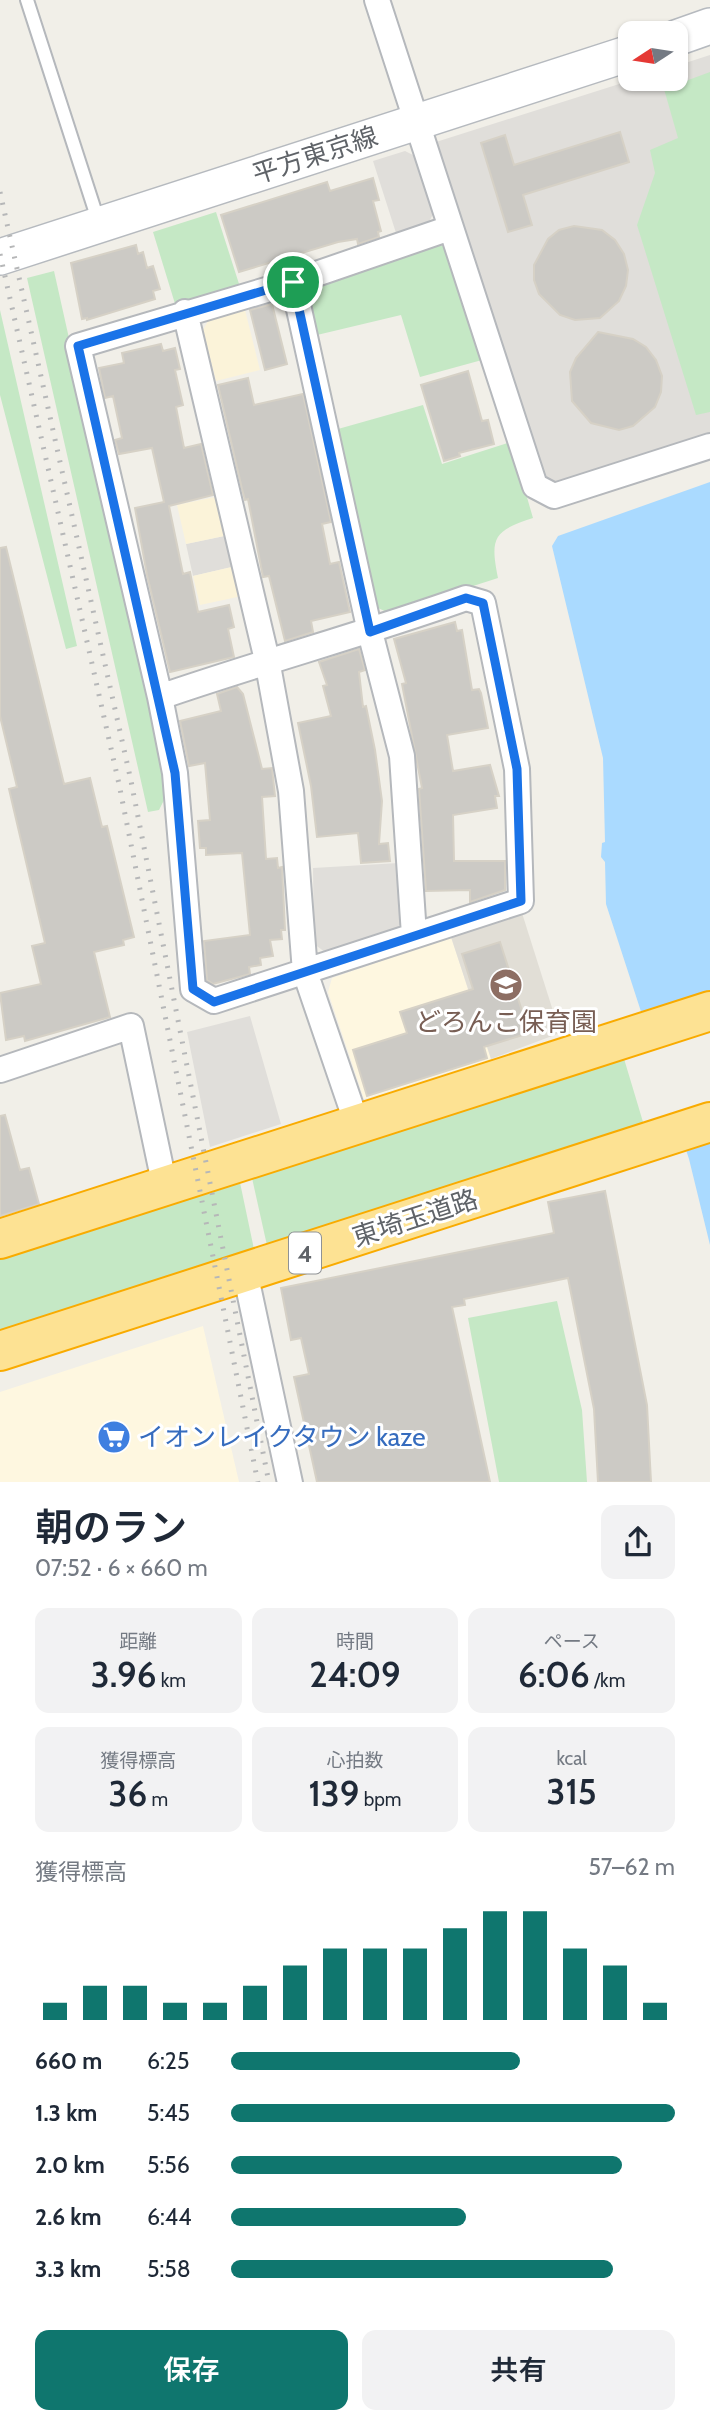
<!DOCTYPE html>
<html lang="ja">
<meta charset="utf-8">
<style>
body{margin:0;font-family:Cabin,"Noto Sans JP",sans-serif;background:#f2f2f3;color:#1f2937;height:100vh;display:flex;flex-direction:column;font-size:26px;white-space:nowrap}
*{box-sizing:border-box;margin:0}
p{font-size:23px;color:#747a83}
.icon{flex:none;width:38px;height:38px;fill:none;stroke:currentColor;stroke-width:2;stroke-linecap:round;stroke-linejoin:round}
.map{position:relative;height:1482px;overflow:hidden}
.sheet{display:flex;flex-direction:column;background:#fff;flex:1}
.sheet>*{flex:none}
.needle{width:46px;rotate:258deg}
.buttons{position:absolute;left:618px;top:21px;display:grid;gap:14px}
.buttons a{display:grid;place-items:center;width:70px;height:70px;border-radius:14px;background:#fff;box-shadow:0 2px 5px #0004;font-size:35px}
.pin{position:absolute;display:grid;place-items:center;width:60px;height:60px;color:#fff;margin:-30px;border:4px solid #fff;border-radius:50%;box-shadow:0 2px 7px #0007}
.round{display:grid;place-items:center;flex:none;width:74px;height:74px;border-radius:14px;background:#f2f2f3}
.head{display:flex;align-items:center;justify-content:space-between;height:119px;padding:0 35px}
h1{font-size:38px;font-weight:600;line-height:52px}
.figures{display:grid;grid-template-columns:repeat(3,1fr);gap:10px;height:119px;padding:7px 35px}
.figures div{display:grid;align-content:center;border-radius:14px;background:#f2f2f3;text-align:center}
.figures b{font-size:35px;font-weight:600}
.figures small{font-size:19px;font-weight:400}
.figures p{font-size:19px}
.chart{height:196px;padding:14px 35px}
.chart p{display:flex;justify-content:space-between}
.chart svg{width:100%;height:126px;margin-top:7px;stroke:#0f766e;stroke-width:6}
.action{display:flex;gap:14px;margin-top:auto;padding:14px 35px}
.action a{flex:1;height:80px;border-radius:14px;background:#0f766e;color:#fff;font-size:28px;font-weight:600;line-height:80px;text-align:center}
.action a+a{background:#f2f2f3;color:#1f2937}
ul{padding:0 35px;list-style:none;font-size:23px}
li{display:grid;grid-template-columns:112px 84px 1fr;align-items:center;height:52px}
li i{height:18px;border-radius:9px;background:#0f766e}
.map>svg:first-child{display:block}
.commercial{fill:#fef7e0}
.industrial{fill:#e0deda}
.education{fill:#e1ded6}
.green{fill:#c5e8c5}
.sand{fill:#fbf3d9}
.water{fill:#aadaff}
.pier{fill:#f1efe8}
.building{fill:#cccac5;stroke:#d6d1c6;stroke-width:2}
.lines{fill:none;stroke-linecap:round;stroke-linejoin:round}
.lane-casing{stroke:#b5b8bc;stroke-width:16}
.street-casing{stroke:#b5b8bc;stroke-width:28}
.secondary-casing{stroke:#b6babf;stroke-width:38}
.highway-casing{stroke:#f9ab00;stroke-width:42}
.lane{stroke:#fff;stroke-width:12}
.street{stroke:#fff;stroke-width:24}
.secondary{stroke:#fff;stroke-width:35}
.highway{stroke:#fde293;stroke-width:38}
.rail{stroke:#b6b7b8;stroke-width:5;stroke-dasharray:2 9;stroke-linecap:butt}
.route-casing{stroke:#fff;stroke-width:14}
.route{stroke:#1a73e8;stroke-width:9}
.labels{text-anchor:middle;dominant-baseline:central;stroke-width:6;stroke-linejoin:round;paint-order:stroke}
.shield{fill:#fff;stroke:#8f9295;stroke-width:2}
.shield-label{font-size:24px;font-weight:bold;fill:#5f6368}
.street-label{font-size:26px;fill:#5f6368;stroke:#fff}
.education-label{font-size:26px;fill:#785e54;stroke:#fff}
.shop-label{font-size:26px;fill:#366cbe;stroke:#fff;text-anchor:start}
</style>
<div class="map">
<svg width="710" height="1483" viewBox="0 0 710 1483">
<rect width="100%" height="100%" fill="#f1efe8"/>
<path class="commercial" d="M451 937 491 1059 364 1099 328 992 332 978Z
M203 1326 239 1482H0V1392Z"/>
<path class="industrial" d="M710 55V435L555 485 543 480 436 142 635 79H676V66Z
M405 151 417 157 434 212 428 224 396 233 373 161Z
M229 535 236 566 193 576 186 544Z
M399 863 404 919 395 931 325 952 314 944 313 868Z
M250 1016 281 1124 210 1147 187 1032Z"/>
<path class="education" d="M522 913 560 1033 491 1059 451 937Z"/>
<path class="green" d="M710 72V412L696 415 637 225 655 173 650 150 678 138 664 89Z
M216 212 240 287 176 307 153 232Z
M436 242 447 249 482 360 420 377 401 315 317 335 308 291 314 281Z
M54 271 166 773 164 800 159 810 148 812 27 278Z
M0 310 77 646 66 649 0 395Z
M423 405 442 464 511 442 533 518C493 531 490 538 498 578L389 613 378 608 338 429Z
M622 1052 646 1132 268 1250 250 1169Z
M238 1173 255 1254 0 1333V1249Z
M557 1301 582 1410 587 1482H499L468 1318Z"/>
<path class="sand" d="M244 306 260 370 216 381 203 330 212 314Z
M220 496 229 535 186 544 177 505Z
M236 566 242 596 200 605 193 576Z"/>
<path class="water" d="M710 482V1245L689 1159 606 904 605 862 601 857 602 843 605 842 603 758 552 546 558 536Z"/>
<path class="pier" d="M710 990V1143L684 1152 639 1013Z"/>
<path class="building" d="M620 132 629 162 523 195 532 225 508 232 481 143 505 135 514 165Z
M373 178 379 200 373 201 381 231 378 232 379 237 358 244 357 239 338 242 239 272 221 215 327 182 330 191Z
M574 226 602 230 615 240 624 254 628 270 626 286 619 301 600 318 575 320 560 315 539 294 534 280V265L548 239 559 230Z
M136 245 138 254 143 252 147 268 153 266 160 289 153 291 155 299 87 320V318L82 319 71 263Z
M272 304 287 364 265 370 250 310Z
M598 332 633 339 646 347 656 360 662 376 661 392 655 407 633 426 619 430 591 423 572 401 570 372 576 358Z
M161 344 163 351 175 348 180 369 175 370 183 405 176 407 184 448 201 444 213 495 169 506 183 574 190 572 198 612 229 605 234 627 228 629 234 657 170 672 147 575 135 508 164 502 152 448 119 454 115 440 122 438 113 396 105 398 99 368 124 363 122 353Z
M468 371 482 421 488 420 494 444 459 453 460 456 444 461 421 385Z
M248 378 254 405 303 394 331 522 322 524 330 564 339 562 350 612 311 621 313 632 285 641 269 576 263 577 248 499 245 500 242 489 218 385Z
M6 547 64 784 90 778 102 827 107 826 134 937 123 940 124 945 94 952 110 1017 25 1041 24 1036 6 1040 0 993 41 984 32 946 45 943 9 789 17 787 0 716V548Z
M455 622 457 631 462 630 472 690 479 689 481 693 488 728 447 735 453 771 490 765 499 796H495L497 808 453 815 454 861H505V890L470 902V890L426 891 419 789 422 788 402 684 406 683 394 639Z
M359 649 365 670 359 672 363 707 366 706 375 750 382 801 379 844 388 843 390 861 361 863 358 833 317 837 311 786 298 723 331 716 323 686 327 685 319 662Z
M237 687 243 694 262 769 272 768 275 796 262 797 266 859 277 858 278 868 282 867 285 930H281L282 939 270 940 273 956 260 958 261 965 249 967 250 974 213 984 207 980 204 941 250 935 242 853 206 855V848H200L198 821 210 820 205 763 189 766 180 721 221 711 217 694Z
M500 942 529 1033 484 1047 487 1058 367 1096 353 1050 407 1033 400 1012 473 989 462 954Z
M5 1115 20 1170 29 1168 39 1204 0 1216V1116Z
M605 1191 647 1405 651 1482H598L594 1409 568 1278 464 1299 465 1305 452 1307 490 1482H317L294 1377 309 1374 301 1338 291 1340 281 1288 554 1233 548 1202Z"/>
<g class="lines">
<defs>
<path id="lane" d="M27 0 99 223"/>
<path id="street" d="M377 0 535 486 554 496 710 446
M293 282 370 632 402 756 414 935
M185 312 267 660 291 791 305 972 357 1124
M466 598 483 603 517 769 521 901 214 1001 193 989 175 773 160 697C261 662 365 634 466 598Z
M160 697 78 346 293 282 450 228
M0 1070 131 1026 165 1187
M245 1272 290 1483"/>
<path id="secondary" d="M676 38 710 26
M0 257 630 53"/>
<path id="highway" d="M0 1239 710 1011
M0 1351 710 1122"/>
</defs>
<use href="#lane" class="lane-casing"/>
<use href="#street" class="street-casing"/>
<use href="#secondary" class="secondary-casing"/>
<use href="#highway" class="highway-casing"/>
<use href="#lane" class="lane"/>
<use href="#street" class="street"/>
<use href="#secondary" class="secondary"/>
<use href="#highway" class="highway"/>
<path class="rail" d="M0 192 131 781 269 1483
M0 254 119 784 258 1483"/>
</g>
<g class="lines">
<defs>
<path id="route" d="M293 282 370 632 466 598 483 603 517 769 521 901 214 1002 193 989 175 773 78 346Z"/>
</defs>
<use href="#route" class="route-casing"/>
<use href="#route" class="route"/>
</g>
<defs>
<symbol id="school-disc" viewBox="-11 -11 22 22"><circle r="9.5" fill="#8d6e63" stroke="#fff"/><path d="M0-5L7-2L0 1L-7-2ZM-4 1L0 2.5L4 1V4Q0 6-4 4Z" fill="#fff"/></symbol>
<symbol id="supermarket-disc" viewBox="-11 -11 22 22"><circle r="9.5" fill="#3f7fe0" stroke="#fff"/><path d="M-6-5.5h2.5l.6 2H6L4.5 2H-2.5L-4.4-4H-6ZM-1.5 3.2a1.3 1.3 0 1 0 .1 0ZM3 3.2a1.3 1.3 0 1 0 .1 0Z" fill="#fff"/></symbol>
</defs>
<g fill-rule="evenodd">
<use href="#school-disc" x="487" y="966" width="38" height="38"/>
<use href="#supermarket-disc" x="95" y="1418" width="38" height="38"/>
</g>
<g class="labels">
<rect class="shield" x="289" y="1232.5" width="32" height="41" rx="5"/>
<g class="shield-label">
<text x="305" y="1253">4</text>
</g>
<g class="street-label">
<text transform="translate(315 155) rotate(-18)">平方東京線</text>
<text transform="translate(415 1218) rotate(-18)">東埼玉道路</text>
</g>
<g class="education-label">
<text x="506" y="1022">どろんこ保育園</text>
</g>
<g class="shop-label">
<text x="138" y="1437">イオンレイクタウン kaze</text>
</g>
</g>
</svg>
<div class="buttons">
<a><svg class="needle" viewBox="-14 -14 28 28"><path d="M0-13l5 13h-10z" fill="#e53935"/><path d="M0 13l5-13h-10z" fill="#747a83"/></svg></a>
</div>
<div class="pin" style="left:293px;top:282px;background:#1e9e55"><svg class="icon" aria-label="arrive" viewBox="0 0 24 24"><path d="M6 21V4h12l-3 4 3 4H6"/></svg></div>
</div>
<section class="sheet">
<div class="head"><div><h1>朝のラン</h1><p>07:52 · 6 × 660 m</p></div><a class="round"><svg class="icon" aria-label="share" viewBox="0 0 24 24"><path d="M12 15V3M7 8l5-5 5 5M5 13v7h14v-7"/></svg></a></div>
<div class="figures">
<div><p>距離</p><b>3.96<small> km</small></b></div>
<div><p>時間</p><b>24:09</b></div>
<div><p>ペース</p><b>6:06<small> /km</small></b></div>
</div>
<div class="figures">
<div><p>獲得標高</p><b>36<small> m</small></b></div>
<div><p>心拍数</p><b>139<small> bpm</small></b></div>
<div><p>kcal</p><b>315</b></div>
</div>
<div class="chart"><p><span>獲得標高</span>57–62 m</p>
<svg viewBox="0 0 160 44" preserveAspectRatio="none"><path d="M5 44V38M15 44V32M25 44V32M35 44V38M45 44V38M55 44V32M65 44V25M75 44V19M85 44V19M95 44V19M105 44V12M115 44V6M125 44V6M135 44V19M145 44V25M155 44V38"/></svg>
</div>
<ul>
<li><b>660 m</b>6:25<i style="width:65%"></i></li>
<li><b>1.3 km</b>5:45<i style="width:100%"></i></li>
<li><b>2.0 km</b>5:56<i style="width:88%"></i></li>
<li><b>2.6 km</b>6:44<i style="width:53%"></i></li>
<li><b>3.3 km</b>5:58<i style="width:86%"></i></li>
</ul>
<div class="action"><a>保存</a><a>共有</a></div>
</section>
